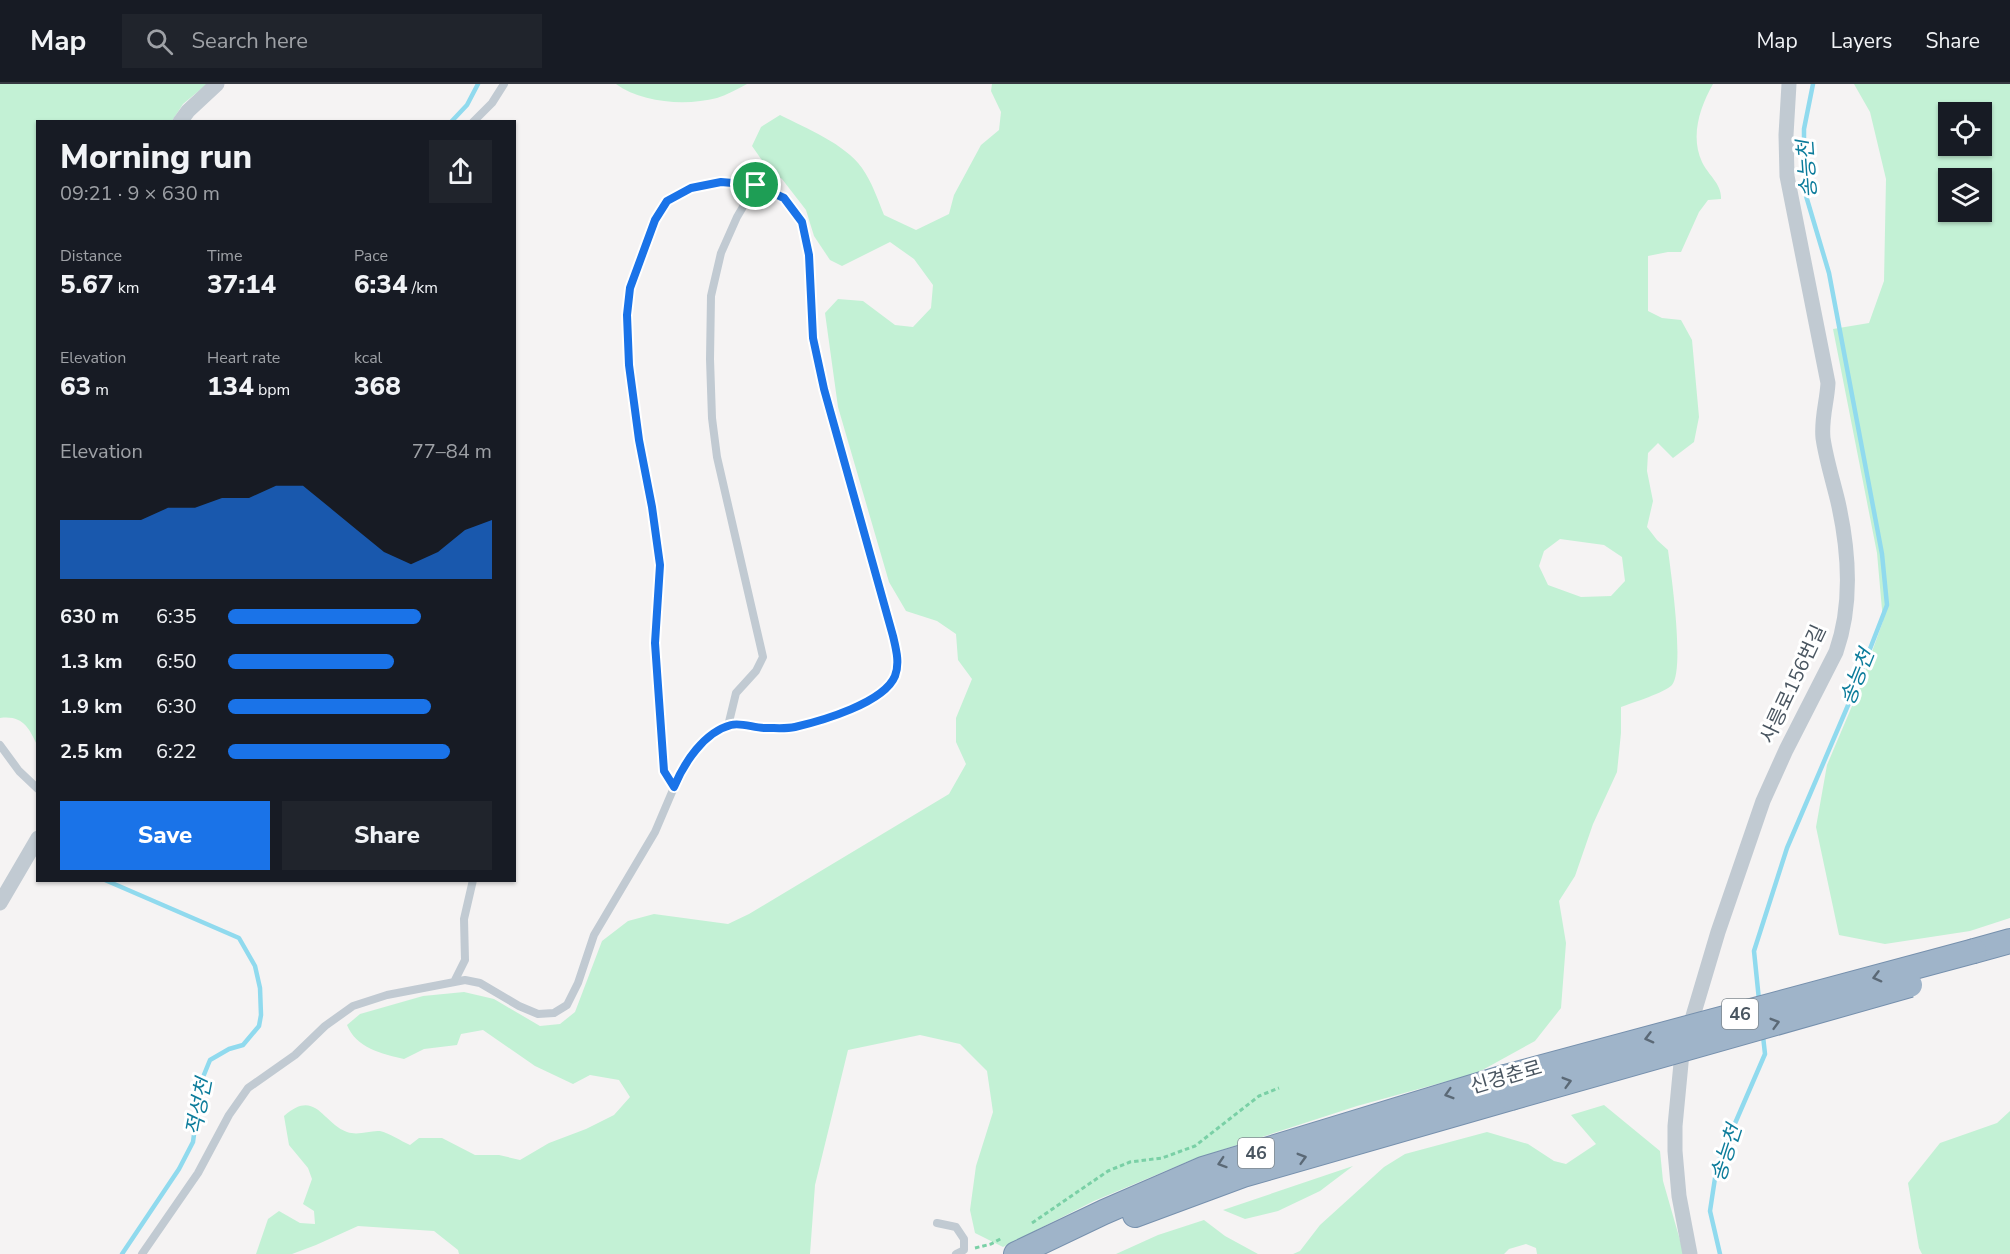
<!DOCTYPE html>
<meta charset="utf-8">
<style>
body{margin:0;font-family:"Nunito Sans","Noto Sans KR",sans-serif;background:#20242c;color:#f1f3f6;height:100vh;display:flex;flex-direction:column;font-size:22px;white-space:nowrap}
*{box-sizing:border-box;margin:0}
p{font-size:20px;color:#9ea1a6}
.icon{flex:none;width:33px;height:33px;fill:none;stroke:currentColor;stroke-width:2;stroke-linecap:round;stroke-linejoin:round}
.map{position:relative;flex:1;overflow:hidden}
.side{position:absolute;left:36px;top:36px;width:480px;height:762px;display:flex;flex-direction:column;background:#171b24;border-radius:0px;box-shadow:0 2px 4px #0004}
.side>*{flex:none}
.controls{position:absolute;left:1938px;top:18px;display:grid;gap:12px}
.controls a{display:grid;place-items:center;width:54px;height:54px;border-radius:0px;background:#171b24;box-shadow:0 2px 4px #0004;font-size:30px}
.pin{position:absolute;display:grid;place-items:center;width:51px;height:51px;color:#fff;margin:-26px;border:3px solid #fff;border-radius:50%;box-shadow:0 2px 6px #0007}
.round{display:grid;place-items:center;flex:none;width:63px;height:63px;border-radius:0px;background:#20242c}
.headline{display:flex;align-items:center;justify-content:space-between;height:102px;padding:0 24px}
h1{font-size:33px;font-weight:800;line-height:45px}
.figures{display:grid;grid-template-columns:repeat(3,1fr);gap:9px;height:102px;padding:6px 24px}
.figures div{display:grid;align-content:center}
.figures b{font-size:26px;font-weight:800}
.figures small{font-size:16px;font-weight:400}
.figures p{font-size:16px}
.chart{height:168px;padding:12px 24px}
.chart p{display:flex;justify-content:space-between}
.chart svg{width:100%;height:108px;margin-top:6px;fill:#1a73e8;opacity:.7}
.cta{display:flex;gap:12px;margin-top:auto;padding:12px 24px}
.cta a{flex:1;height:69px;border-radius:0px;background:#1a73e8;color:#fff;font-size:24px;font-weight:800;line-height:69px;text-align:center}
.cta a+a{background:#20242c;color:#f1f3f6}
ul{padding:0 24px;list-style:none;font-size:20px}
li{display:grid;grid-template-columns:96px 72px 1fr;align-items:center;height:45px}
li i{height:15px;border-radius:8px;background:#1a73e8}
header{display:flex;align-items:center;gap:36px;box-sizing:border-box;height:84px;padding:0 30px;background:#171b24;border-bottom:2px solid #363941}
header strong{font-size:28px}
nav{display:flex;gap:33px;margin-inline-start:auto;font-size:21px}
.search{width:420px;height:54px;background:#20242c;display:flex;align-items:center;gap:15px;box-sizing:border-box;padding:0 21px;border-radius:0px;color:#9ea1a6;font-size:22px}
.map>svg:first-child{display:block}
.green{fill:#c3f1d5;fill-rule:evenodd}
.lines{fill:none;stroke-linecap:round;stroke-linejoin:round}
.stream{stroke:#90daee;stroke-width:4.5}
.trunk-casing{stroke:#7690ad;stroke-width:26}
.path{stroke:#7ad0a6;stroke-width:3;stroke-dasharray:4.5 3;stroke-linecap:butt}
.service{stroke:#c1cad2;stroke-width:8}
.minor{stroke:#c1cad2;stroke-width:15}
.trunk{stroke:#9fb4c9;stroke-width:24}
.trunk-bridge-casing{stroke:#7690ad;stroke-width:26;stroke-linecap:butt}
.trunk-bridge{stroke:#9fb4c9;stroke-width:24}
.oneway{stroke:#5b6976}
.route-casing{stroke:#fff;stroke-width:12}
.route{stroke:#1a73e8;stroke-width:8}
.labels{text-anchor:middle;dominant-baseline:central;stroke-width:6;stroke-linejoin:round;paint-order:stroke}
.shield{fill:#fff;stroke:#808990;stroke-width:1.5}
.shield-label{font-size:18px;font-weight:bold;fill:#4a5661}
.street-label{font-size:20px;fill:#4a5661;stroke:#fff}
.water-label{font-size:21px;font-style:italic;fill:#0c7c9b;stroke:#fff}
</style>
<header>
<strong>Map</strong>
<div class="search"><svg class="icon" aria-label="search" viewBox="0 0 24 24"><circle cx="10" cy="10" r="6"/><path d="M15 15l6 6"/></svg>Search here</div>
<nav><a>Map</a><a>Layers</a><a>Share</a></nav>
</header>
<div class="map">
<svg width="2010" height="1170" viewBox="0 0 2010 1170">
<rect width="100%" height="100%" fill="#f5f3f3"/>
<path class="green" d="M0 0H207L183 20 172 37 38 38 37 661C29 644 23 631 0 634Z
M616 0H747C737 5 727 11 717 14 686 22 642 19 616 0Z
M992 0H1713C1700 23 1690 52 1702 78 1708 91 1722 100 1721 115L1708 116 1699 128 1681 168H1668L1648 172V227L1662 234 1681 236 1692 256 1699 333 1694 358 1673 374 1658 359 1648 369 1647 387 1653 417 1647 443 1657 456 1668 466C1671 489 1685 585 1672 601 1666 608 1632 619 1621 623V649L1617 688 1593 740 1575 792 1559 817 1566 859 1561 924 1535 957 1477 989 1357 1022 1194 1075 1094 1117 1003 1163 975 1149 970 1126 976 1082 993 1028 987 987 960 960 920 951 848 966 815 1101 810 1170H459L458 1166 434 1147 358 1142 316 1161 292 1170H256L268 1135 279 1127 300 1139 315 1140 314 1127 303 1120 312 1095 308 1084 289 1061 284 1032C316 1004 322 1039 347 1048 359 1052 370 1046 380 1047 389 1049 401 1057 410 1061L419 1054H442L475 1071H499L520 1076 549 1059 586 1045 614 1031 630 1013 619 996 590 991 573 1000 535 982 483 946 461 950 457 961 424 965 404 975C382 970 356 964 347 941L360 930 423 912 464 908 494 915 540 942 560 940 575 928 602 857 628 837 654 830 728 840 749 830 949 710 966 680 956 658V634L972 595 958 576 956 550 937 537 906 527 889 498 838 323 825 229 838 215 863 217 895 241 913 243 931 224 933 201 914 175 890 158 842 182 830 176 814 152 806 126 782 95 766 82 752 62 761 43 780 31C806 44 845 60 862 84 872 98 878 116 884 131L916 146 949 130 954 111 981 61 999 46 1001 28 991 7ZM1560 455 1604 461 1622 473 1625 497 1611 512 1581 513 1548 501 1539 482 1544 467Z
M1854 0H2010V834L1970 847 1885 860 1839 851 1816 743 1827 681 1855 615 1883 537 1877 469 1833 245 1869 239 1884 197 1886 95 1870 28ZM1948 28H1982V62H1948ZM1948 94H1982V128H1948Z
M1604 1021 1660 1067 1663 1097 1684 1170H1537L1536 1164 1526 1160 1509 1165 1504 1170H1293L1300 1167 1320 1141 1384 1083 1405 1070 1487 1048 1528 1060 1554 1077 1566 1080 1596 1060 1571 1031Z
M2010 1027V1170H1922L1919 1164 1908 1099 1940 1059 1997 1039Z
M1353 1082 1320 1107 1278 1127 1245 1135 1223 1126Z
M1204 1136 1225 1152 1258 1170H1116L1158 1151Z"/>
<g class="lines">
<path class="stream" d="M451 38 467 21 478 0
M105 796 239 854 255 882 260 904 261 931 259 942 243 961 229 965 210 976 201 998 193 1058 179 1085 122 1170
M1759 916 1754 867 1787 764 1849 619 1887 521 1882 470 1829 189 1804 105V45L1813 0
M1720 1170 1710 1127 1717 1081 1765 970 1763 952"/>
<defs>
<path id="trunk" d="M1974 867 2010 857
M1135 1131 1243 1091 1511 1014
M1016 1170 1104 1128 1203 1085 1505 993"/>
</defs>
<use href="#trunk" class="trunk-casing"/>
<path class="path" d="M1032 1139 1108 1087 1130 1078 1162 1074 1195 1062 1259 1012 1279 1004
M975 1164 991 1160 1002 1154"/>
<path class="service" d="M473 38 492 19 504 0
M728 642 736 609 756 587 763 573 717 373 712 334 710 275 711 212 721 169 737 133 756 101
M0 661 19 687 38 705
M454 898 465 876 464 835 473 796
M937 1139 956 1143 964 1155V1166L956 1170
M142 1170 198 1089 229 1031 248 1004 295 971 325 942 353 922 387 911 465 896 480 899 519 922 538 930 554 929 567 921 578 899 594 851 655 748 678 694 701 660 721 646 733 640 761 645 792 643 822 635 864 619 882 608 894 593 898 573 893 552 824 305 813 254 809 171 802 138 784 114 756 101 721 97 691 104 667 116 655 136 630 204 627 231 629 281 639 356 652 423 660 481 655 559 664 686 674 703"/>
<path class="minor" d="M180 38 188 27 217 0
M0 819 38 754
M1690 1170 1679 1112 1675 1067V1042L1682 969 1718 848 1763 717 1786 666 1836 568C1853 520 1849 467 1838 418 1833 397 1826 375 1823 354 1821 335 1827 318 1828 299L1787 92 1786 51 1789 0"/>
<use href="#trunk" class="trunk"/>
<defs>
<path id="trunk-bridge" d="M1505 993 1974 867
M1511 1014 1910 901"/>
</defs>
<use href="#trunk-bridge" class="trunk-bridge-casing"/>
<use href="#trunk-bridge" class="trunk-bridge"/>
</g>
<defs><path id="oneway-chevron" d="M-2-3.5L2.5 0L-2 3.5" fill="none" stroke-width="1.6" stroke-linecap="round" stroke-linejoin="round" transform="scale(1.5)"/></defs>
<g class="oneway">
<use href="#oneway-chevron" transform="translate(1877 893) rotate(165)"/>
<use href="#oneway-chevron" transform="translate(1775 939) rotate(-16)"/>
<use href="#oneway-chevron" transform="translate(1649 954) rotate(165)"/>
<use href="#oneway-chevron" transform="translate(1567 998) rotate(-16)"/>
<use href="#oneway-chevron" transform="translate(1449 1010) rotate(163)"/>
<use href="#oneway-chevron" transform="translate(1302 1074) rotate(-16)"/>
<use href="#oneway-chevron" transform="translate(1222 1079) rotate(162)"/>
</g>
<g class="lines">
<defs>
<path id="route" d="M721 98 756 101 784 114 802 138 809 171 813 254 824 305 893 552C896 565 900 579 895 592 884 619 821 637 795 643 786 645 776 644 767 644 756 645 742 638 731 641 704 648 684 679 674 703L664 687 655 559 660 481 652 423 639 356 629 281 627 231 630 204 655 136 667 117 691 104Z"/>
</defs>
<use href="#route" class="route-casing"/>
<use href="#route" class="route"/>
</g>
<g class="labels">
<g class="shield">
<rect x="1722" y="915" width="36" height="30" rx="4.5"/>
<rect x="1238" y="1054" width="36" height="30" rx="4.5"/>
</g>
<g class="shield-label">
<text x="1740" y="930">46</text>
<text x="1256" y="1069">46</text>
</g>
<g class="street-label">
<text transform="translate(1793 600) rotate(-65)">사릉로156번길</text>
<text transform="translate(1506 993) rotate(-16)">신경춘로</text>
</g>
<g class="water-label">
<text transform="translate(1807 85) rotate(-94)">송능천</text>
<text transform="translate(1857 593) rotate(-68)">송능천</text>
<text transform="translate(199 1023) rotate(-79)">적성천</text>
<text transform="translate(1726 1069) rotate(-72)">송능천</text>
</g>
</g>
</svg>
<div class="controls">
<a><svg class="icon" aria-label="locate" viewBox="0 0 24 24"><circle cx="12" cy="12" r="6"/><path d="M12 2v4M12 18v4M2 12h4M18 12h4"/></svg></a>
<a><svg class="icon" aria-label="layers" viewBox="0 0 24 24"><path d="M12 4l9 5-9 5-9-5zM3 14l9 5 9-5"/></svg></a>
</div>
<div class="pin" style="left:756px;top:101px;background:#1e9e55"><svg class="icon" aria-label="arrive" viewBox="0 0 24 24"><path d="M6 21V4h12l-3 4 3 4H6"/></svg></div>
<section class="side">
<div class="headline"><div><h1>Morning run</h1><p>09:21 · 9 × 630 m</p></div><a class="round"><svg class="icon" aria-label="share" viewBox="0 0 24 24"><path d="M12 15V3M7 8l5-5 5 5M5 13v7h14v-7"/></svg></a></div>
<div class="figures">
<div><p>Distance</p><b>5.67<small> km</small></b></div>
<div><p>Time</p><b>37:14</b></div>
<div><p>Pace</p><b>6:34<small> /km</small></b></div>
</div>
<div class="figures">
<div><p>Elevation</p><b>63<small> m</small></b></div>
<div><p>Heart rate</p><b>134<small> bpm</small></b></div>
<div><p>kcal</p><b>368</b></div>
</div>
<div class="chart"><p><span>Elevation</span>77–84 m</p>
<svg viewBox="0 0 160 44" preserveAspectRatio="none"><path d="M0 44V20L10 20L20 20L30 20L40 15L50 15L60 11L70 11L80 6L90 6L100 15L110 24L120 33L130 38L140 33L150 24L160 20V44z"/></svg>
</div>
<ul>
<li><b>630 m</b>6:35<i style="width:73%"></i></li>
<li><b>1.3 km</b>6:50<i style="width:63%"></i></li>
<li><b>1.9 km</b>6:30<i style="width:77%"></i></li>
<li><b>2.5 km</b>6:22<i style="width:84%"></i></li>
</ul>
<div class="cta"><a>Save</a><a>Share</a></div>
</section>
</div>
